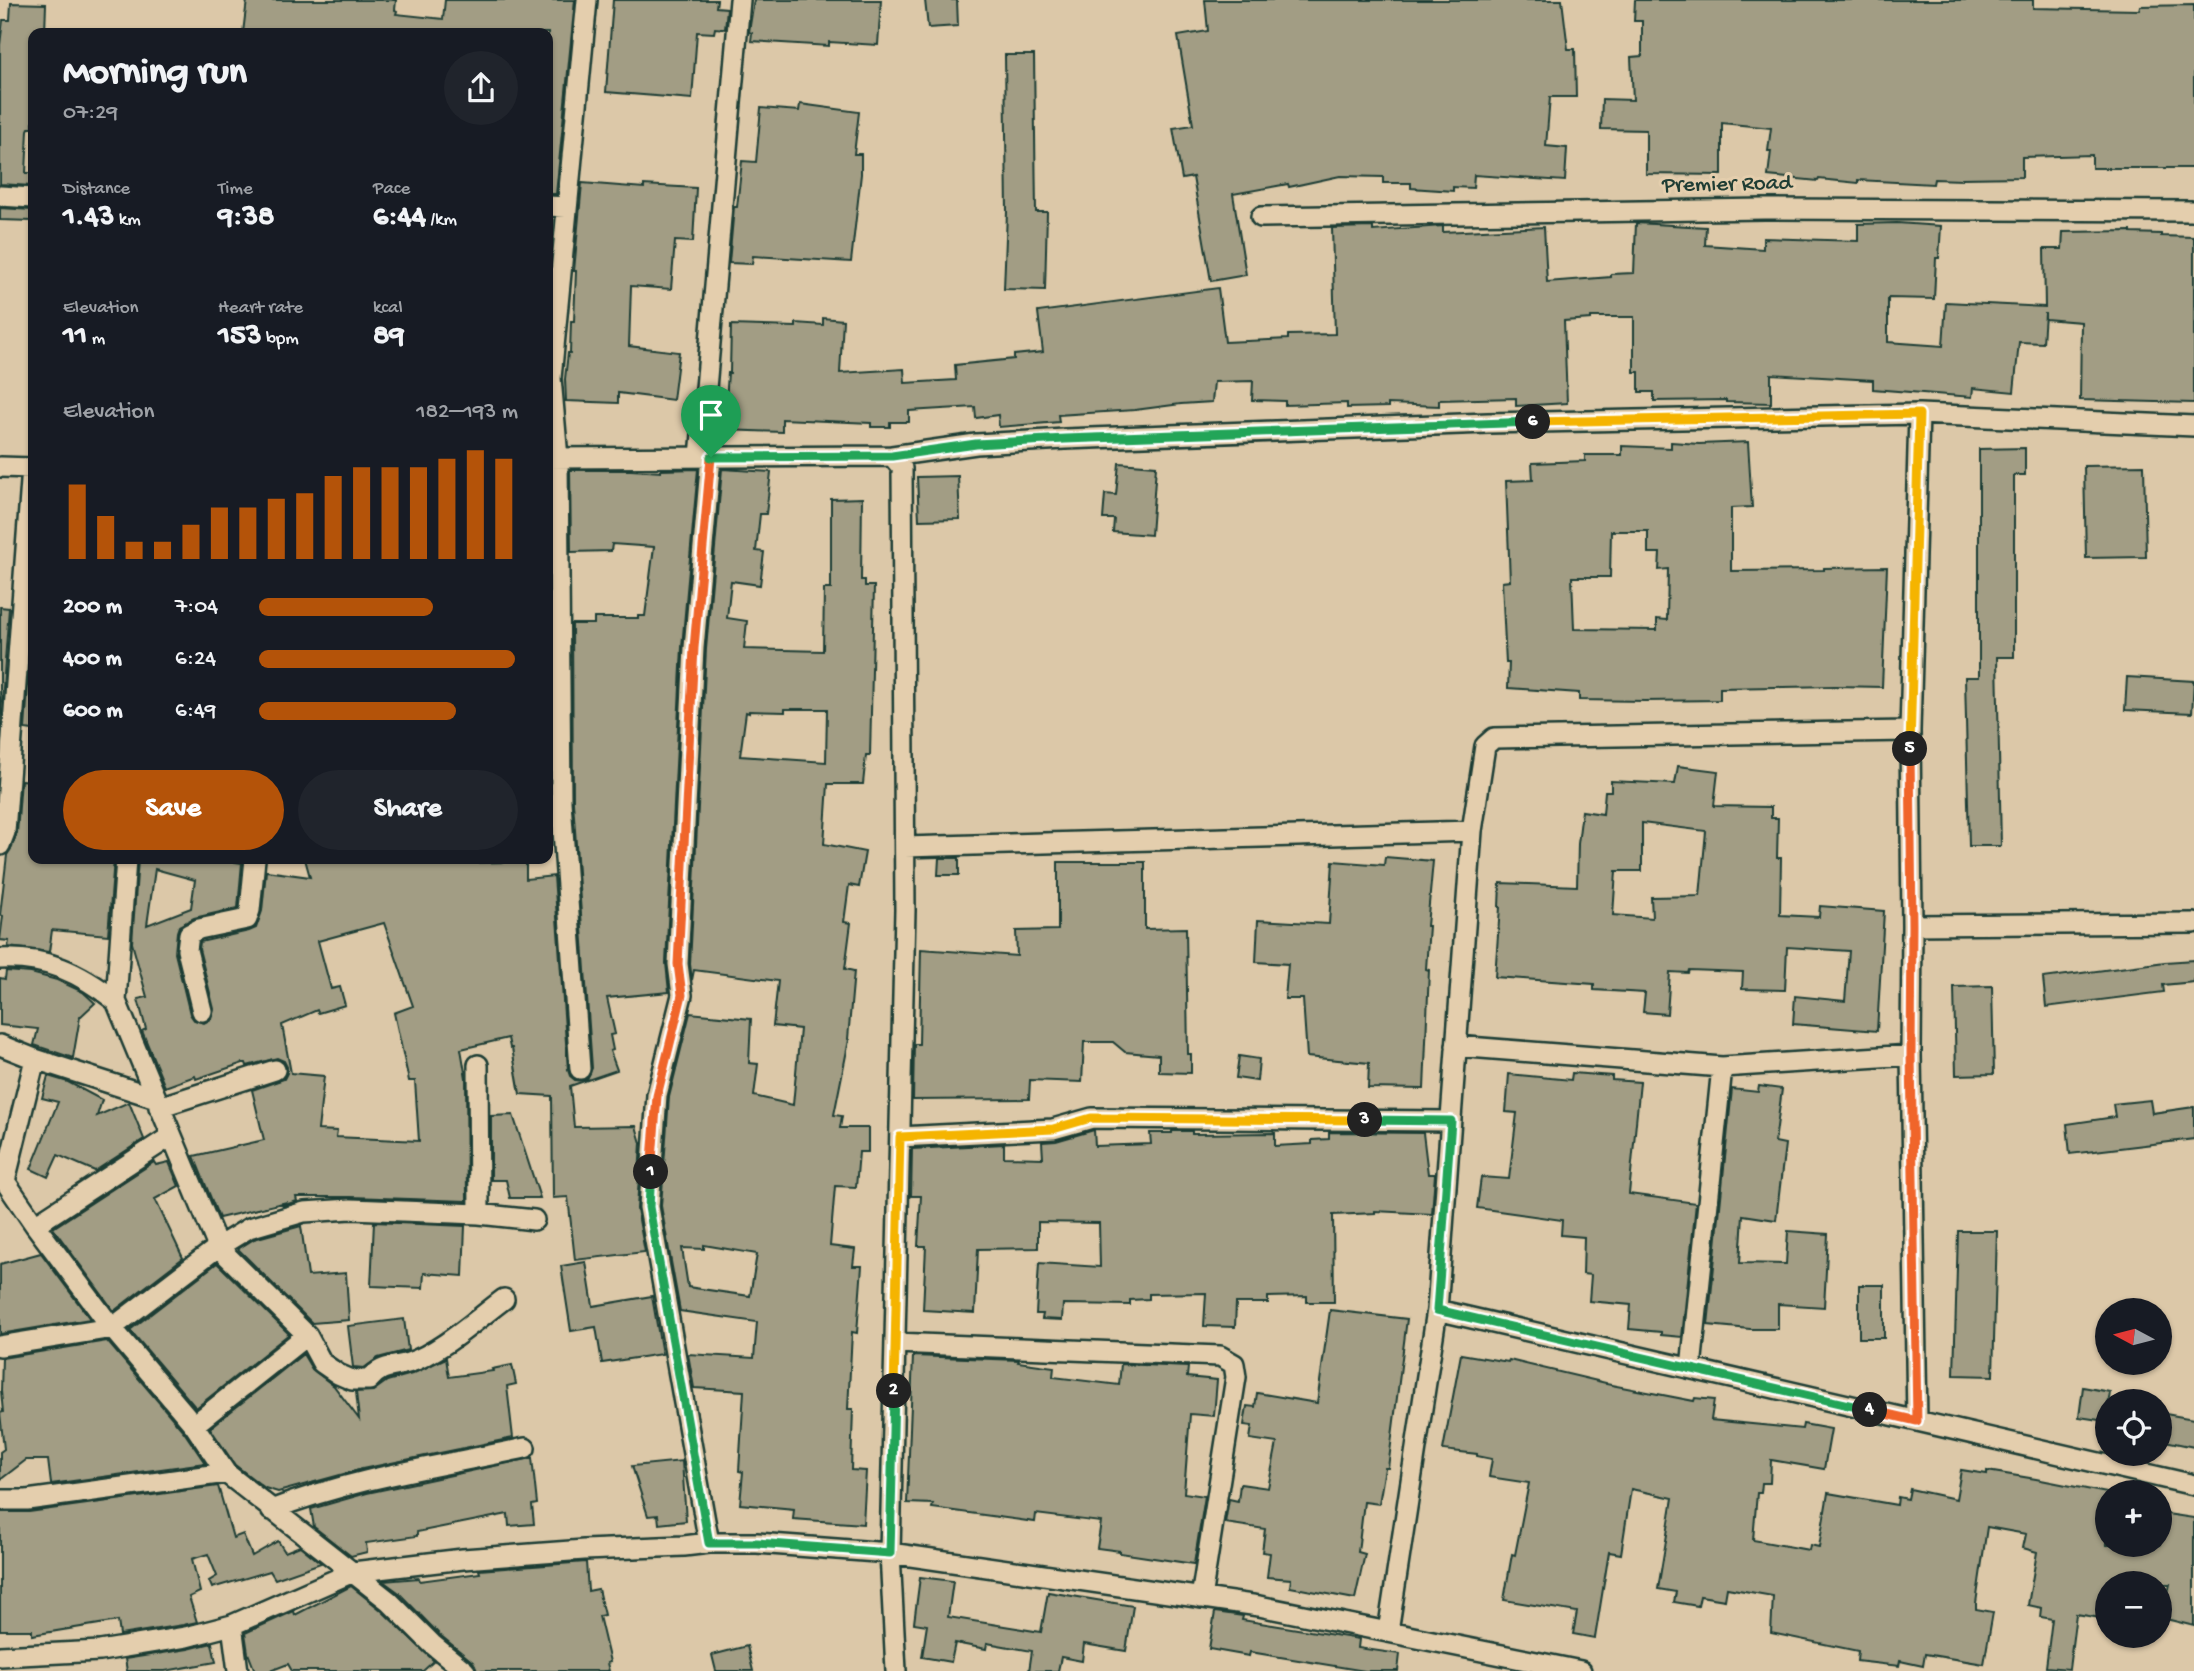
<!DOCTYPE html>
<meta charset="utf-8">
<style>
body{margin:0;font-family:"Gochi Hand",sans-serif;background:#20242c;color:#f1f3f6;height:100vh;display:flex;flex-direction:column;font-size:26px;white-space:nowrap}
*{box-sizing:border-box;margin:0}
p{font-size:23px;color:#9ea1a6}
.icon{flex:none;width:38px;height:38px;fill:none;stroke:currentColor;stroke-width:2;stroke-linecap:round;stroke-linejoin:round}
.map{position:relative;flex:1;overflow:hidden}
.sheet{position:absolute;left:28px;top:28px;width:525px;height:836px;display:flex;flex-direction:column;background:#171b24;border-radius:14px;box-shadow:0 2px 5px #0004}
.sheet>*{flex:none}
.needle{width:46px;rotate:277deg}
.controls{position:absolute;left:2095px;top:1298px;display:grid;gap:14px}
.controls a{display:grid;place-items:center;width:77px;height:77px;border-radius:50%;background:#171b24;box-shadow:0 2px 5px #0004;font-size:35px}
.pin{position:absolute;display:grid;place-items:center;width:60px;height:60px;color:#fff;margin:-72px -30px;border-radius:50% 50% 50% 0;rotate:-45deg;box-shadow:0 0 7px #0007}
.pin .icon{rotate:45deg}
.km{position:absolute;width:35px;height:35px;margin:-18px;border-radius:50%;background:#222;color:#fff;font-size:19px;line-height:35px;text-align:center}
.round{display:grid;place-items:center;flex:none;width:74px;height:74px;border-radius:37px;background:#20242c}
.overview{display:flex;align-items:center;justify-content:space-between;height:119px;padding:0 35px}
h1{font-size:38px;font-weight:700;line-height:52px}
.stats{display:grid;grid-template-columns:repeat(3,1fr);gap:10px;height:119px;padding:7px 35px}
.stats div{display:grid;align-content:center}
.stats b{font-size:30px;font-weight:700}
.stats small{font-size:19px;font-weight:400}
.stats p{font-size:19px}
.chart{height:196px;padding:14px 35px}
.chart p{display:flex;justify-content:space-between}
.chart svg{width:100%;height:126px;margin-top:7px;stroke:#b45309;stroke-width:6}
.button{display:flex;gap:14px;margin-top:auto;padding:14px 35px}
.button a{flex:1;height:80px;border-radius:42px;background:#b45309;color:#fff;font-size:28px;font-weight:700;line-height:80px;text-align:center}
.button a+a{background:#20242c;color:#f1f3f6}
ul{padding:0 35px;list-style:none;font-size:23px}
li{display:grid;grid-template-columns:112px 84px 1fr;align-items:center;height:52px}
li i{height:18px;border-radius:9px;background:#b45309}
.map>svg:first-child{display:block}
.building{fill:#a29d84;stroke:#1f3d34;stroke-width:2;fill-rule:evenodd}
.lines{fill:none;stroke-linecap:round;stroke-linejoin:round}
.minor-casing{stroke:#1f3d34;stroke-width:24}
.minor{stroke:#e4cead;stroke-width:19}
.split-1-casing{stroke:#fff;stroke-width:14}
.split-2-casing{stroke:#fff;stroke-width:14}
.split-3-casing{stroke:#fff;stroke-width:14}
.split-4-casing{stroke:#fff;stroke-width:14}
.split-5-casing{stroke:#fff;stroke-width:14}
.split-6-casing{stroke:#fff;stroke-width:14}
.split-7-casing{stroke:#fff;stroke-width:14}
.split-1{stroke:#f0652b;stroke-width:9}
.split-2{stroke:#22a559;stroke-width:9}
.split-3{stroke:#f5b400;stroke-width:9}
.split-4{stroke:#22a559;stroke-width:9}
.split-5{stroke:#f0652b;stroke-width:9}
.split-6{stroke:#f5b400;stroke-width:9}
.split-7{stroke:#22a559;stroke-width:9}
.labels{text-anchor:middle;dominant-baseline:central;stroke-width:6;stroke-linejoin:round;paint-order:stroke}
.street-label{font-size:23px;fill:#1f3d34;stroke:#e4cead}
</style>
<div class="map">
<svg width="2194" height="1671" viewBox="0 0 2194 1671">
<rect width="100%" height="100%" fill="#dcc8a8"/>
<filter id="ink" filterUnits="userSpaceOnUse"><feTurbulence type="fractalNoise" baseFrequency=".0143" numOctaves="2"/><feDisplacementMap in="SourceGraphic" scale="14" xChannelSelector="R" yChannelSelector="G"/><feConvolveMatrix kernelMatrix="1 2 1 2 8 2 1 2 1" color-interpolation-filters="sRGB"/></filter>
<g filter="url(#ink)">
<path class="building" d="M247 0H396L395 10 397 11 396 14 443 19 445 0H575L556 194H548V33H243Z
M613 0H717L716 7 727 8 725 29 715 28 714 33 697 32 692 99 606 92Z
M754 0H881L878 45 829 42V46L751 41 752 33 749 32Z
M925 0H957L958 26 928 28Z
M1205 0H1562L1568 49H1575L1576 97H1550L1546 146 1567 148 1565 181 1474 175 1473 188 1453 187V191L1411 188V183H1383V177L1340 176 1289 187 1288 184 1233 194 1246 275 1211 281 1193 177 1182 179 1173 128 1193 125 1178 36 1208 31Z
M1635 0H2033V8L2139 10 2140 6 2194 5V168H2092V155L2022 157V177L1962 178V180L1934 179 1933 184 1858 180V183L1819 179 1818 181 1768 176 1771 151H1768L1771 128 1722 123V175L1646 174V130L1601 129 1602 99 1633 100 1631 57 1642 56V21H1634Z
M11 3 46 4 45 33H33V128H29L28 130 26 173H33L32 186 0 184V45L3 20H10Z
M1005 55H1034L1036 212H1047L1045 290 1004 289 1007 212Z
M800 104 859 112 854 154H861V174L851 262 753 256 752 264 729 263 734 207H737L742 161 756 162 761 108 799 111Z
M582 183 644 188V185L696 188 693 242 675 241 671 289 631 286 629 346 679 352 673 400 618 393V403L566 401 565 379 568 353H570L571 321H574L576 271H574Z
M0 208 32 210V221L0 220Z
M1636 223 1706 227 1705 245 1763 249V238L1858 241V224L1897 223 1941 226 1939 258H1936L1934 299 1888 298V342L1943 346 1946 302 2045 307 2044 249H2062L2063 232 2131 231V233L2161 234V236L2194 237V403L2080 400 2081 322 2045 319V313L2043 343 2019 342 2014 392 1973 388 1972 397 1873 389V380L1771 374V403L1726 402V400L1654 401V392H1639V372H1634V317H1591V319L1564 321 1567 403 1516 406V398L1439 400V406L1388 404V407L1347 408V403L1285 405V401L1252 400 1253 381 1214 382 1212 402 1181 404 1135 410 1058 415 1059 422 999 427 998 415 976 418 975 407 909 411V422H890V427H871V423L782 419V432L724 430 728 373H730L731 325 796 327V323L823 325V318L843 320 840 373 904 369 905 383 956 380 955 365 1014 359V355L1043 352 1038 312 1218 288 1225 342 1288 339V335L1335 334 1332 228 1373 227V231L1443 226V232L1544 227 1547 282 1611 277V274L1634 273Z
M1671 442 1699 444 1748 442 1752 507 1731 508V571L1824 570V568L1887 567 1882 687 1835 686 1720 688V700L1645 701 1579 700V693L1508 688 1509 663H1506L1502 582 1510 581 1506 481 1533 480 1532 463 1585 461V455H1622V446L1671 448ZM1611 531H1648V553H1660L1659 570 1668 569 1667 620 1657 619V630L1574 629 1572 577H1610Z
M2025 448V475H2014V657H1997L2001 846H1969L1965 677H1979V449Z
M1119 463 1156 466 1151 535 1113 532 1114 519H1103L1105 494 1116 495Z
M2144 465 2146 557 2086 558 2084 466Z
M698 469 682 647 666 963 669 992 607 998 615 1034 610 1035 613 1050 610 1051 617 1070 570 1086 574 1127 636 1126 641 1143 637 1209 645 1252 575 1260 568 1197 553 1198 552 1096 520 1094 512 1048H510L508 1038 461 1049 466 1078 467 1201 351 1197H296L297 1201 282 1206 287 1202 219 1218 194 1156 264 1140 252 1090 284 1079 287 1073V1067L284 1061 277 1058 247 1066 246 1063H243L196 1079 195 1076 165 1087 142 1031 146 1029 138 999 147 997 132 943 138 859H217L242 863 238 908 194 918 179 926 177 932 175 953 190 1014 194 1020 204 1023 211 1019 214 1009 199 949 200 942 249 931 256 928 262 911 266 871 310 877 305 859H462V863L507 862V859H526V879L554 876 568 1070 570 1076 575 1080 582 1081 587 1079 592 1068 573 802 572 624H594V618H638V616H645L654 547 612 544 611 551 571 552 570 470H631L661 472V470ZM155 869 195 880 191 908 147 925ZM384 923 413 1006 394 1013 409 1081H415L419 1141 336 1137 337 1131 318 1130 324 1076 291 1073 282 1025 317 1010 318 1013 345 1005 340 987 331 989 318 941Z
M722 469 771 472 766 514H760L756 551 764 552 760 585 731 581 727 618 747 621 744 649 823 651 824 589H831V499L862 498 861 580H865V586H874L870 755H866L863 784H828L824 844 865 852 859 887 849 885 844 922 851 923 845 969 854 971 848 1039 849 1040 834 1115 842 1116 840 1128H868V1152H859L856 1187 835 1186 830 1246 855 1249 853 1266H862L857 1333 852 1332 848 1409H853L851 1470 866 1471 863 1524 793 1519 794 1509 740 1504 743 1472 739 1471 744 1391 694 1388 688 1354 754 1358 757 1322 680 1311 661 1206 669 1097 690 1013 751 1019 749 1063 758 1064 754 1096 793 1105 800 1029 773 1026 778 981 694 970 692 980 690 964 706 649ZM785 709H827L826 762 740 756 746 712 749 713V711L785 712ZM704 1245 757 1254 750 1296 688 1287 682 1248 704 1249Z
M958 476 960 519 919 520 917 477Z
M0 607 9 608 0 728Z
M33 617V730L25 729Z
M2127 677 2194 681 2192 713 2125 710Z
M1678 766 1718 771 1714 806 1771 807V818H1778L1777 858H1781L1780 915 1819 917 1820 906 1884 911 1877 1031 1793 1024 1795 996 1845 1001 1849 951 1787 947 1785 990 1742 989 1743 972 1689 970 1688 973 1670 972 1667 1014 1643 1012 1645 993 1594 990V984L1495 977 1500 907H1499L1500 883 1577 886 1578 844 1582 811 1603 814 1605 791H1611V781L1675 784ZM1642 823 1706 831 1700 896 1651 897 1652 918 1613 915 1616 871H1642Z
M21 780 33 781V859H114L108 935 52 930 49 952 8 947 9 941 0 940 3 916 0 915 7 855 11 849 17 833Z
M1385 857 1433 861 1427 926H1429L1426 969 1429 970 1424 1089 1368 1088 1369 1063 1307 1057 1303 999H1285L1288 964 1256 962 1258 920 1329 924 1333 861 1384 865Z
M939 858H959V875H938Z
M1058 862H1145V929L1186 928 1188 1054H1191V1073L1159 1072V1055L1125 1052 1113 1042H1084L1082 1082 1030 1080 1029 1099 913 1100 914 1044H919L921 949 1017 956 1016 931 1058 930Z
M2194 960V982L2163 985 2164 992 2046 1007 2043 978 2165 962Z
M6 971 31 973 57 980 83 992 95 1003 80 1017 73 1058 34 1045 38 1029 0 1025V978L5 979Z
M1992 986 1994 1074 1956 1075 1954 987Z
M1239 1056 1259 1059 1257 1081 1236 1078Z
M1572 1073 1612 1076V1080L1640 1082 1629 1194 1696 1203 1682 1337 1661 1335V1332L1629 1329 1631 1305 1589 1301 1591 1275 1583 1274 1584 1237 1561 1235 1562 1220 1477 1208 1481 1177 1509 1179 1517 1113 1506 1112 1509 1074 1571 1080Z
M48 1076 68 1082 102 1100 97 1116 129 1102 144 1139 95 1171 58 1155 48 1177 31 1169 58 1102 42 1098Z
M1759 1086 1782 1089 1775 1142 1785 1144 1776 1220 1743 1215 1740 1263 1786 1264 1788 1231 1828 1234 1824 1307 1778 1304V1329H1750L1708 1325 1732 1089 1758 1092Z
M2150 1100 2152 1113 2194 1107V1139L2070 1154 2067 1124 2115 1117 2113 1104Z
M513 1115 540 1198H510L506 1180H491V1116Z
M1094 1130 1095 1146 1151 1144 1150 1133H1172V1131H1192V1134L1275 1133V1146L1312 1144V1140L1329 1139V1132L1423 1133 1428 1174H1435L1432 1214 1375 1211V1213L1333 1215 1334 1302H1307V1296L1268 1297V1303H1236L1235 1327 1204 1326 1206 1293 1149 1294V1299L1130 1300V1305L1063 1304 1062 1320 1042 1319 1043 1314H1036L1039 1263 1100 1267 1099 1223 1038 1222V1248L978 1249 975 1313 923 1310 926 1246H918L921 1196H911L912 1149 1004 1144V1157L1043 1158 1042 1142 1056 1141Z
M154 1162 156 1165 169 1162 179 1186 155 1199 183 1258 114 1311 53 1228Z
M374 1222 465 1226 463 1276 424 1273 423 1288 371 1286Z
M301 1226 308 1276 346 1273 349 1320 312 1323 238 1249 254 1239Z
M1958 1231H1997L1993 1376 1954 1375Z
M41 1253 90 1319 0 1334V1264Z
M586 1262 593 1306 652 1296 662 1354 602 1363 596 1327 571 1331 561 1266Z
M217 1263 289 1334 196 1408 130 1330Z
M1859 1285H1884V1338H1859Z
M1330 1310 1407 1319 1388 1468H1385L1379 1504 1364 1502 1358 1552 1365 1554 1355 1599 1290 1587 1291 1579 1267 1577 1270 1553 1262 1552 1265 1529 1225 1523 1229 1499 1238 1501 1240 1484 1268 1488 1277 1443 1250 1439 1252 1426 1244 1425 1247 1406 1255 1407 1257 1393 1317 1403Z
M404 1319 408 1350 378 1358 364 1368 353 1367 348 1326Z
M107 1341 184 1432 205 1463 51 1484 48 1460H26L0 1480V1452L4 1449 0 1413 3 1412 1 1391 2 1358Z
M303 1354 312 1369 334 1386 359 1419 356 1392 373 1391 387 1381 412 1374 446 1358 449 1377 493 1371 492 1369 512 1365 516 1384 507 1386 513 1438 362 1469 278 1492 265 1488 235 1465 210 1428Z
M1461 1354 1508 1362 1509 1360 1606 1383V1384L1694 1401 1695 1398 1714 1400 1711 1420 1802 1429 1803 1424 1831 1429 1824 1469 1771 1460 1770 1483H1762L1761 1493H1757L1753 1540 1809 1550 1810 1545 1819 1547 1828 1493 1897 1505 1898 1497 1908 1499 1910 1489 1956 1499 1961 1470 1987 1474V1471L2036 1479 2107 1493V1545H2160V1513L2194 1518V1626L2162 1618 2170 1584H2107V1619L2076 1614 2069 1669 2046 1667 2052 1619 2041 1617 2042 1608 2028 1605 2037 1552 2023 1548 2026 1534 1987 1527 1976 1603V1609L1993 1612 1984 1664 1925 1654 1923 1666 1900 1661 1899 1666 1857 1661 1858 1651 1771 1633 1773 1596 1727 1588 1725 1600 1700 1596 1698 1606 1674 1602 1676 1592 1658 1589 1673 1498 1631 1489 1621 1554 1609 1552 1595 1638 1573 1634 1577 1612 1504 1600 1512 1554 1515 1555 1529 1483 1489 1477 1492 1459 1477 1456V1454L1443 1450Z
M913 1356 1019 1360 1018 1362 1054 1367 1053 1377 1119 1385 1121 1364 1188 1367 1187 1377 1217 1380 1214 1416 1190 1414 1184 1493 1205 1496 1194 1564 1120 1553V1551L1097 1548 1101 1522 1036 1514 1035 1522 932 1508 933 1504 907 1503Z
M2083 1387 2110 1392 2106 1421 2079 1417Z
M2160 1413 2194 1419V1447L2160 1440Z
M532 1458 537 1504 532 1505 534 1524 509 1526 508 1514 417 1532V1536L366 1543 367 1552 351 1556 314 1527 311 1509 367 1493Z
M682 1461 686 1521 659 1524 658 1515 648 1516 632 1466Z
M218 1486 233 1538 243 1534 252 1556 278 1541 285 1552 300 1546 321 1563 275 1579 270 1571 212 1588 209 1581 217 1576 208 1554 192 1559 200 1592 189 1597 197 1622 183 1625 120 1635 118 1621 32 1635V1630H0V1512H29Z
M586 1562 588 1591 598 1589 604 1615 599 1616 610 1662 607 1663 609 1671H477L473 1662 440 1635 398 1592 383 1581 419 1578 420 1581 480 1573 479 1570Z
M920 1577 953 1581 948 1617 1041 1632 1048 1592 1133 1606 1126 1651 1084 1644 1082 1661 1061 1657 1058 1671H1029L1032 1651 987 1643 986 1649 955 1643 951 1662 922 1657 927 1625 914 1623Z
M351 1586 381 1610 434 1661 423 1671H292L288 1664 270 1671H255L248 1653 245 1633 294 1611 295 1615Z
M1215 1612 1243 1616 1242 1620 1359 1639 1358 1648 1400 1654 1398 1671H1365L1250 1652 1249 1656 1209 1649Z
M212 1643 216 1662 165 1671H127L125 1659 188 1649Z
M747 1646 753 1671H716L712 1655Z"/>
<g class="lines">
<defs>
<path id="minor" d="M0 196 33 198
M548 206 566 207
M1261 217 1764 209 2194 211
M892 456 976 444 1065 439 1488 423 1919 414 2194 426
M700 457 740 0
M548 458 892 456 902 468 905 910 890 1553 896 1671
M0 467 33 468
M0 845 5 832 32 468
M905 847 1472 831
M126 859 116 1001 218 1247 307 1335 322 1363 338 1374 352 1380H369C381 1365 391 1368 408 1363 440 1353 477 1319 504 1299
M1912 925 2194 923
M0 959C47 957 79 972 116 1001
M202 1011 187 950 189 934 199 929 247 919 250 910 255 859
M0 1045 35 1059 156 1098
M1456 1046 1722 1067 1911 1055
M478 1065 479 1214
M580 1069 561 802 558 458 551 378 587 0
M159 1107 275 1070
M900 1137 1053 1129 1092 1118 1451 1121
M0 1174 35 1225 112 1328 194 1425 226 1473 389 1601 432 1644 465 1671
M5 1181 35 1059
M35 1225 171 1136
M1437 1310 2194 1485
M895 1343 1220 1356 1234 1364 1236 1377 1201 1598
M0 1346 112 1328 218 1247 249 1228 304 1212 351 1209 479 1214 534 1220
M1691 1368 1722 1067
M1917 1421 1911 1055 1912 925 1910 731 1919 414
M194 1425 307 1335
M0 1500H27L226 1473
M271 1510C352 1478 440 1466 525 1448
M709 1543 649 1207 657 1095 682 995 678 964 694 648 711 457
M232 1625 238 1671
M1388 1632 1437 1310 1472 831 1485 746 1494 738 1910 731
M0 1656 100 1651 186 1637 232 1625 353 1572 463 1559 584 1550 684 1546 709 1543H757L890 1553 1259 1606 1581 1671"/>
</defs>
<use href="#minor" class="minor-casing"/>
<use href="#minor" class="minor"/>
</g>
</g>
<g class="lines" filter="url(#ink)">
<defs>
<path id="split-1" d="M651 1172 657 1096 682 995 678 964 694 648 711 457"/>
<path id="split-2" d="M651 1172 649 1207 709 1543H757L890 1553 894 1391"/>
<path id="split-3" d="M894 1391 900 1137 1053 1129 1091 1118 1365 1120"/>
<path id="split-4" d="M1365 1120 1451 1121 1437 1310 1870 1410"/>
<path id="split-5" d="M1870 1410 1917 1421 1911 1055 1912 925 1910 749"/>
<path id="split-6" d="M1533 422 1919 414 1910 749"/>
<path id="split-7" d="M711 457 892 456 976 444 1065 439 1533 422"/>
</defs>
<use href="#split-1" class="split-1-casing"/>
<use href="#split-2" class="split-2-casing"/>
<use href="#split-3" class="split-3-casing"/>
<use href="#split-4" class="split-4-casing"/>
<use href="#split-5" class="split-5-casing"/>
<use href="#split-6" class="split-6-casing"/>
<use href="#split-7" class="split-7-casing"/>
<use href="#split-1" class="split-1"/>
<use href="#split-2" class="split-2"/>
<use href="#split-3" class="split-3"/>
<use href="#split-4" class="split-4"/>
<use href="#split-5" class="split-5"/>
<use href="#split-6" class="split-6"/>
<use href="#split-7" class="split-7"/>
</g>
<g class="labels">
<g class="street-label">
<text transform="translate(1727 185) rotate(-1)">Premier Road</text>
</g>
</g>
</svg>
<div class="controls">
<a><svg class="needle" viewBox="-14 -14 28 28"><path d="M0-13l5 13h-10z" fill="#e53935"/><path d="M0 13l5-13h-10z" fill="#9ea1a6"/></svg></a>
<a><svg class="icon" aria-label="locate" viewBox="0 0 24 24"><circle cx="12" cy="12" r="6"/><path d="M12 2v4M12 18v4M2 12h4M18 12h4"/></svg></a>
<a>+</a>
<a>−</a>
</div>
<div class="pin" style="left:711px;top:457px;background:#1e9e55"><svg class="icon" aria-label="arrive" viewBox="0 0 24 24"><path d="M6 21V4h12l-3 4 3 4H6"/></svg></div>
<b class="km" style="left:651px;top:1172px">1</b>
<b class="km" style="left:894px;top:1391px">2</b>
<b class="km" style="left:1365px;top:1120px">3</b>
<b class="km" style="left:1870px;top:1410px">4</b>
<b class="km" style="left:1910px;top:749px">5</b>
<b class="km" style="left:1533px;top:422px">6</b>
<section class="sheet">
<div class="overview"><div><h1>Morning run</h1><p>07:29</p></div><a class="round"><svg class="icon" aria-label="share" viewBox="0 0 24 24"><path d="M12 15V3M7 8l5-5 5 5M5 13v7h14v-7"/></svg></a></div>
<div class="stats">
<div><p>Distance</p><b>1.43<small> km</small></b></div>
<div><p>Time</p><b>9:38</b></div>
<div><p>Pace</p><b>6:44<small> /km</small></b></div>
</div>
<div class="stats">
<div><p>Elevation</p><b>11<small> m</small></b></div>
<div><p>Heart rate</p><b>153<small> bpm</small></b></div>
<div><p>kcal</p><b>89</b></div>
</div>
<div class="chart"><p><span>Elevation</span>182–193 m</p>
<svg viewBox="0 0 160 44" preserveAspectRatio="none"><path d="M5 44V18M15 44V29M25 44V38M35 44V38M45 44V32M55 44V26M65 44V26M75 44V23M85 44V21M95 44V15M105 44V12M115 44V12M125 44V12M135 44V9M145 44V6M155 44V9"/></svg>
</div>
<ul>
<li><b>200 m</b>7:04<i style="width:67%"></i></li>
<li><b>400 m</b>6:24<i style="width:99%"></i></li>
<li><b>600 m</b>6:49<i style="width:76%"></i></li>
</ul>
<div class="button"><a>Save</a><a>Share</a></div>
</section>
</div>
